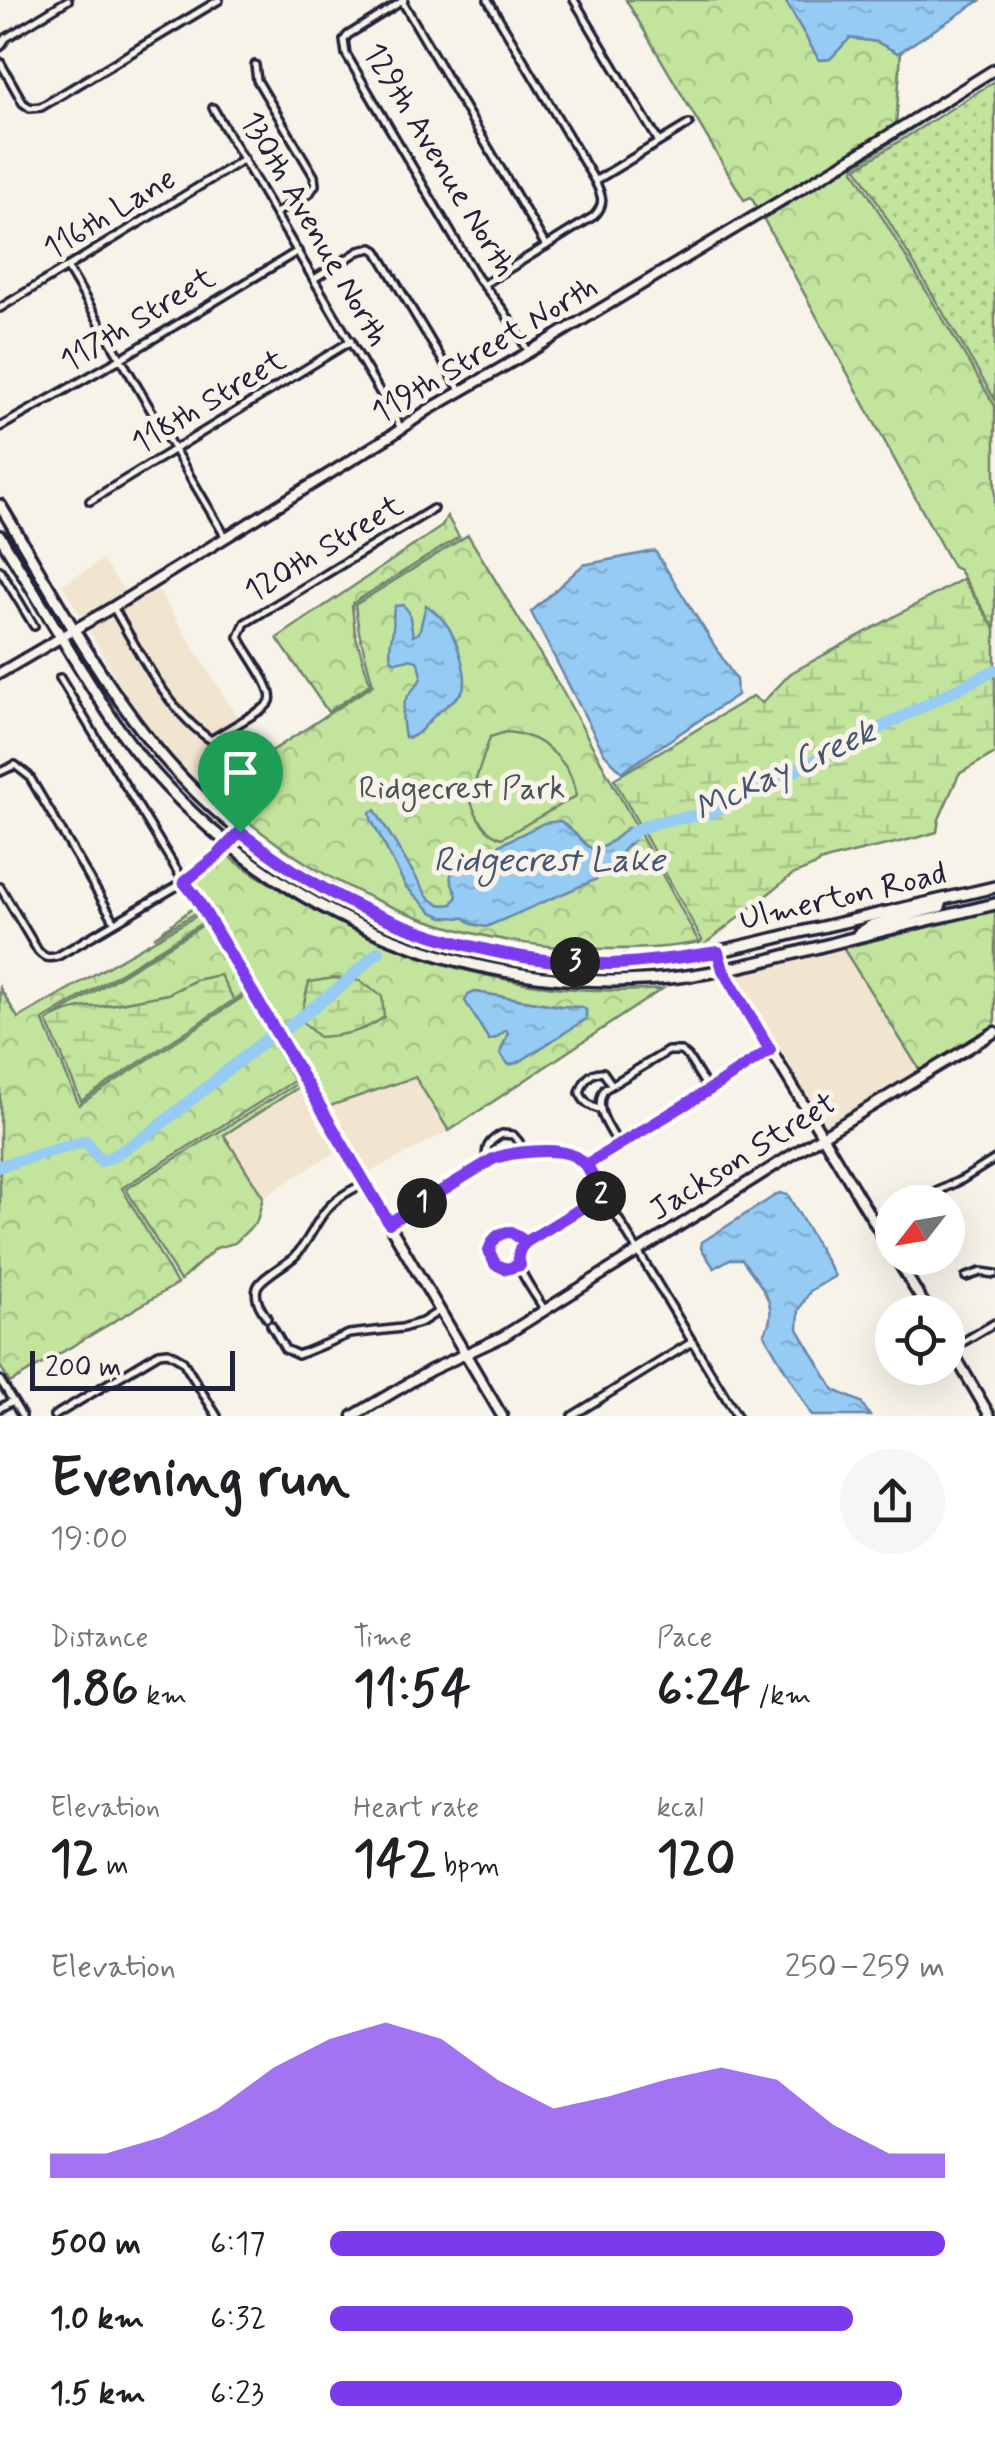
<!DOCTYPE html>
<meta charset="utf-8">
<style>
body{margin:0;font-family:Mynerve,sans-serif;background:#f6f6f6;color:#202124;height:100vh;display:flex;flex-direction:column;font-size:38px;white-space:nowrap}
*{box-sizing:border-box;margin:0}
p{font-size:32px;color:#757577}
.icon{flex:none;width:55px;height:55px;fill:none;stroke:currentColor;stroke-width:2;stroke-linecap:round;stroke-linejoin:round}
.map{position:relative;height:1416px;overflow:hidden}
.details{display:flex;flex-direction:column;background:#fff;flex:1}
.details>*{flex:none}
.needle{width:65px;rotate:239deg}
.fabs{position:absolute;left:875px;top:1185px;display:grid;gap:20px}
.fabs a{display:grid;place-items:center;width:90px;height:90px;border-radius:50%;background:#fff;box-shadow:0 10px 40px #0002;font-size:50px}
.scale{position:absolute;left:30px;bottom:25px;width:205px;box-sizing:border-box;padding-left:10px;border:5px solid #22223b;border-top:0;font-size:28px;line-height:35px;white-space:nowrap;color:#22223b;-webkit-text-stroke:8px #f7f3e8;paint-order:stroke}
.pin{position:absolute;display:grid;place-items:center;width:85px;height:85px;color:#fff;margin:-102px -42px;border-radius:50% 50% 50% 0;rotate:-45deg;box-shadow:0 0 10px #0007}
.pin .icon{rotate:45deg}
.km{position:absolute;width:50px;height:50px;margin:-25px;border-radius:50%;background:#222;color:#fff;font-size:28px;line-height:50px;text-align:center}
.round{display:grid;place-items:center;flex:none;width:105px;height:105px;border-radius:52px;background:#f6f6f6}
.headline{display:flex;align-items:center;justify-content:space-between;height:170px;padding:0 50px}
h1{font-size:55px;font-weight:700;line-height:75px}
.figures{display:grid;grid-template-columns:repeat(3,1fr);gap:15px;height:170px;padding:10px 50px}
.figures div{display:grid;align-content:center}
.figures b{font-size:50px;font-weight:700}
.figures small{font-size:28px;font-weight:400}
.figures p{font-size:28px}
.chart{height:280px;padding:20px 50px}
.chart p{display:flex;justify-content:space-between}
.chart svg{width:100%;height:180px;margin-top:10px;fill:#7c3aed;opacity:.7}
ul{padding:0 50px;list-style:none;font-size:32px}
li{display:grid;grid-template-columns:160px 120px 1fr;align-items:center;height:75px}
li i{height:25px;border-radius:12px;background:#7c3aed}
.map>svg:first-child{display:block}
.built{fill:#f1e5cf}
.grass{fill:url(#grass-dots);stroke:#72836c;stroke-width:2.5}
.forest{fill:url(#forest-crowns);stroke:#72836c;stroke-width:2.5;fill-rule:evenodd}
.wetland{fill:url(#wetland-marsh);stroke:#72836c;stroke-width:2.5}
.garden{fill:#c2e49d;stroke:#72836c;stroke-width:2.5}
.water{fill:url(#water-ripples);stroke:#6887aa;stroke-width:2.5}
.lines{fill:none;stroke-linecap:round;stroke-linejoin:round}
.river{stroke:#96cbf4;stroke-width:12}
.street-casing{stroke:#22223b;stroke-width:12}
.secondary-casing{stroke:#22223b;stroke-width:15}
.primary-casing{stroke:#22223b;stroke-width:16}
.street{stroke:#f7f3e8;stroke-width:5}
.secondary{stroke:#f7f3e8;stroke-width:8}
.primary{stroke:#f7f3e8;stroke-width:9}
.route-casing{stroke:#fff;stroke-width:20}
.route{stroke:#7c3aed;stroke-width:12}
.labels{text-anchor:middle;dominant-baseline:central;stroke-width:10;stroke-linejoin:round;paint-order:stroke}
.street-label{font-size:32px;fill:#22223b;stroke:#f7f3e8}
.park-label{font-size:32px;fill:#4a5254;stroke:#f7f3e8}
.water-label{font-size:35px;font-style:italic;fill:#455572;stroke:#f7f3e8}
</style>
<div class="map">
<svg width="995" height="1416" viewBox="0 0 995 1416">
<defs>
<pattern id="grass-dots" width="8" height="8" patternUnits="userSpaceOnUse" patternTransform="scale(2.5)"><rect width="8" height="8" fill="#c2e49d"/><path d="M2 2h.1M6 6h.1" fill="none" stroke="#a6c388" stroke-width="1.8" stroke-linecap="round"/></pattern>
<pattern id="forest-crowns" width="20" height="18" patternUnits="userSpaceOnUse" patternTransform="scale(2.5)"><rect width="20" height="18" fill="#c2e49d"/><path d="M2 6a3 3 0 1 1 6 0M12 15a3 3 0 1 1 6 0" fill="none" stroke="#a6c388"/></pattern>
<pattern id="wetland-marsh" width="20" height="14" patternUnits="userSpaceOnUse" patternTransform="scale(2.5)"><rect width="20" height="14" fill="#c2e49d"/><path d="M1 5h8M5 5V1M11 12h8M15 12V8" fill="none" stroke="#a6c388"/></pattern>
<pattern id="water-ripples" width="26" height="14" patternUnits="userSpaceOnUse" patternTransform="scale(2.5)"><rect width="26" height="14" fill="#96cbf4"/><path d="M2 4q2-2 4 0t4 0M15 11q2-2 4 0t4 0" fill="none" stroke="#81aed2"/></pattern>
</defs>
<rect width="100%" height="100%" fill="#f7f3e8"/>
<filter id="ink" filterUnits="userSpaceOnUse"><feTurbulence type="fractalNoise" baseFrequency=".01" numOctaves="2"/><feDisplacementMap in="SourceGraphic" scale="20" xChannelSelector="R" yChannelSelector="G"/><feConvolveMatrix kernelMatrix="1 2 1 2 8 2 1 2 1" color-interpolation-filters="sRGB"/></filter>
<g filter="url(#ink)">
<path class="built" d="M102 560 126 593H130L84 620 62 585Z
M155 585 239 720 217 734 212 736 189 716 160 678 118 608Z
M111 612 154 682 191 730 211 745 243 726 261 756 202 791 183 774 153 739 134 711 87 626Z
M843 948 921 1072 825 1128 738 975Z
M416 1077 449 1131 365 1175 309 1080 327 1107Z
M302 1085 340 1149 262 1198 223 1135Z"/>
<path class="grass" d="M995 81V400L857 168Z"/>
<path class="forest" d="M626 0H785L819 60 830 59 850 38 877 42 898 53 901 51 896 127 758 210 751 197 744 200Z
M995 75 855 166 854 170 995 406V629L959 570 953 567 762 216Z
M447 516 459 537 353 603 352 606 355 633 370 684 328 712 277 638 441 527Z
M468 535 563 692 699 942C671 948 644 949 615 949 463 951 322 894 212 790L373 685 359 632 355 605Z
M225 853C242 868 263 879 283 891 396 962 529 999 662 989L449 1131 415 1077 327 1107 190 881ZM475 992 586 1010V1019L502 1048 508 1033 506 1030 493 1039Z
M197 905 302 1085 224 1135 263 1197 257 1221 235 1243 216 1248 180 1281 126 1189 296 1084 297 1079 249 994 244 993 234 1000 220 975 196 980 168 994 99 1007H87L53 1017 203 925 205 921 201 914 196 913 154 937Z
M995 911V1028L921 1072 843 948Z
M198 915 202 923 43 1020 79 1105 246 995 294 1081 122 1188 177 1284 10 1383 0 1366V988L18 1018Z"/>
<path class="wetland" d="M963 579 995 629V753L959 774 939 819 937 832C898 844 858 850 819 862V864L792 875 700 948 698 945 702 940 614 779 753 696 762 703 791 673Z
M220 975 234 1000 81 1101 47 1021C62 1011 82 1006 99 1007L168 994 196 980Z
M334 978 360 981 382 996 384 1017C364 1032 345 1035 319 1037L300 1020 309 982Z"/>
<path class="garden" d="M506 732C540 734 572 761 576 796L502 838C484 833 474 814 470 797L490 737Z"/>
<path class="water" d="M785 0H981L898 53 877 42 850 38 830 59 819 60Z
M655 551 736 680 737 695 622 772 604 753 531 612 583 565Z
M403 605 409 612 413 636 419 633 426 605C436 612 443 619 449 628 456 640 470 677 463 690 457 700 442 708 433 717 425 725 420 734 409 738L405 737C403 727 401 714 404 704 410 684 430 685 417 661L409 659 396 662 391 659C388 647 392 640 393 628 395 619 391 615 395 606Z
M375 810 426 894C435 904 439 906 452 904L457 896C453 881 445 881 456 867L544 823 560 821C594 845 586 866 627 828H637L636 836 597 879 486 927 472 924 465 918 443 917 432 912 406 887 371 819 370 812Z
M475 992 559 1006 582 1007 586 1010V1019L519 1062 509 1065 500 1054 508 1033 506 1030 496 1038 489 1040 465 1001 468 995Z
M779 1193 788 1195 835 1276 810 1291 799 1310 798 1329 834 1390 861 1402 870 1416H812L764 1334C782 1304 759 1285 742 1259H730L714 1268 701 1248 702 1242Z"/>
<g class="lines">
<path class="river" d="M627 837C652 816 684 821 713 812L995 670
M284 1030 345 983 379 951
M0 1166 86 1141 101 1161 113 1156 149 1134 269 1037"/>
<defs>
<path id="street" d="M404 0 348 35 344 40 346 54 477 277 504 311 529 352
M488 0 595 181
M574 0 659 142
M402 1 546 246
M0 47 6 38 68 0
M0 62 23 103 30 108 41 107 219 0
M255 65 257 80 314 176 315 185 309 194 276 213
M213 108 401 428
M67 267 225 536
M314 279 359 251 372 248 377 251 460 390
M483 285 594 216C606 204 602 195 595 181L689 124
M0 308 244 159
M0 427 120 359 298 251
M90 501 351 341
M0 570 34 626
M113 607C139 651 168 712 211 740L264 708C266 705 269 704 270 701 275 688 245 651 239 637L245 623 433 509
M0 772 15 765 29 776 115 922
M0 887 38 951C44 958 49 959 58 956L184 882 60 678
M599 1109C589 1106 584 1102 580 1093 583 1082 590 1071 603 1072L612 1085
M618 1144C609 1127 592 1108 605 1089L668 1051H681L688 1057 709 1091
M488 1163C483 1148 489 1141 502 1134L513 1135 519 1142 522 1153
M586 1165 737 1416
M916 1202 963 1179 995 1159
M389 1222 493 1159C511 1152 554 1147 571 1155 575 1157 582 1162 586 1165L709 1091 771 1050
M875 1224 892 1214
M520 1265 506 1269 495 1264C488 1252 490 1229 511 1232 516 1233 522 1239 526 1242
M966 1277 981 1272 995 1274
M544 1309C537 1297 516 1269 517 1256 517 1249 521 1246 526 1242L603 1195
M267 1318C261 1309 254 1299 257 1288 260 1278 285 1265 294 1257 306 1245 312 1230 321 1217 332 1200 347 1192 365 1183
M271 1325 285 1349 298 1355 349 1334 402 1328 422 1322 439 1311
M951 1349 995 1323
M0 1380 22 1416
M0 1408 12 1401
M54 1416 159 1353 168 1352 182 1360 217 1416
M572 1416 692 1342"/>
<path id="secondary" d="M0 673 113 607 392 435 428 410 529 352 857 155 995 69
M240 832 217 856 184 882 196 897 502 1416
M718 951 723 970 892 1252
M896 1258 929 1312
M948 1344 990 1416
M353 1416 431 1370 502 1337 822 1136 995 1032"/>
<path id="primary" d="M0 505C48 584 92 668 150 741 268 890 472 982 663 960 708 955 752 944 796 933 863 918 929 902 995 887
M0 536C26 579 52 622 78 665 98 697 118 730 142 759 276 919 486 1005 694 975 741 968 787 955 834 943 887 929 941 917 995 904
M858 934 872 925 940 907 943 899"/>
</defs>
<use href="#street" class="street-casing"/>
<use href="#secondary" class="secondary-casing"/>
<use href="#primary" class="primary-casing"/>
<use href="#street" class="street"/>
<use href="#secondary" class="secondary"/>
<use href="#primary" class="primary"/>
</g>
</g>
<g class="lines" filter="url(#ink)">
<defs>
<path id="route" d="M240 832 217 856 184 882 196 897 389 1223 493 1159C510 1152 557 1147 574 1156 588 1163 596 1182 603 1195L526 1242 511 1232C498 1232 492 1240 489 1251L495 1264 506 1269 520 1265C517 1254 518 1250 526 1242L603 1195 586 1165 709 1090 770 1050 723 970 718 952C683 957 647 963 611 964 511 965 395 932 309 880 285 866 262 848 240 832"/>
</defs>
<use href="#route" class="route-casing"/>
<use href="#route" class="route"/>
</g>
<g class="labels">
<g class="street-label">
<text transform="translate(439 160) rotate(59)">129th Avenue North</text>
<text transform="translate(110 214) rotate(-31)">116th Lane</text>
<text transform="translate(314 229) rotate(60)">130th Avenue North</text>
<text transform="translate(138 320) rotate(-31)">117th Street</text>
<text transform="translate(485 350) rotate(-31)">119th Street North</text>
<text transform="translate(209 402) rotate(-31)">118th Street</text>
<text transform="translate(324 549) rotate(-31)">120th Street</text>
<text transform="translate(843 897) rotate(-13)">Ulmerton Road</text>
<text transform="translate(743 1157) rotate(-32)">Jackson Street</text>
</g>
<g class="park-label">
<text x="462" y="789">Ridgecrest Park</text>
</g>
<g class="water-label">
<text transform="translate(785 771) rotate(-25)">McKay Creek</text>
<text x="549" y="861">Ridgecrest Lake</text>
</g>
</g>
</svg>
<div class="fabs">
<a><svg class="needle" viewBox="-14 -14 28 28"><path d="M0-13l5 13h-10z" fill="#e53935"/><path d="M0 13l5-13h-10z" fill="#757577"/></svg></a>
<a><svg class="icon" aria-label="locate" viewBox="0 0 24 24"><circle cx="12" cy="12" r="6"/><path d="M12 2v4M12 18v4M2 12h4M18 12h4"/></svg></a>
</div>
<div class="scale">200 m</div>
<div class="pin" style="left:240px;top:832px;background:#1e9e55"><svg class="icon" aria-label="arrive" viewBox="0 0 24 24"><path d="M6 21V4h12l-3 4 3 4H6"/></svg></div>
<b class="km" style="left:422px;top:1203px">1</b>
<b class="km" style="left:601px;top:1196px">2</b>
<b class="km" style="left:575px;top:962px">3</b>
</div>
<section class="details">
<div class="headline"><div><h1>Evening run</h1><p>19:00</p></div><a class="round"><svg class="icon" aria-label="share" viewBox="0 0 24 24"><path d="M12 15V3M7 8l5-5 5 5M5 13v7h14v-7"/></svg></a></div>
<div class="figures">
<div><p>Distance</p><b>1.86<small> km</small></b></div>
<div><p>Time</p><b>11:54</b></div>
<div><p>Pace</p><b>6:24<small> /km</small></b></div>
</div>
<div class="figures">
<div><p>Elevation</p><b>12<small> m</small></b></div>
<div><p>Heart rate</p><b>142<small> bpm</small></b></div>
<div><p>kcal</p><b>120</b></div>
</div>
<div class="chart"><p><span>Elevation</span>250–259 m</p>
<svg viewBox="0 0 160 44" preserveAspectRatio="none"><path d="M0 44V38L10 38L20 34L30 27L40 17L50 10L60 6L70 10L80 20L90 27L100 24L110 20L120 17L130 20L140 31L150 38L160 38V44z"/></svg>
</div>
<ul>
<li><b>500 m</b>6:17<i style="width:100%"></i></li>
<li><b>1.0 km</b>6:32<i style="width:85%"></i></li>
<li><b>1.5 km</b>6:23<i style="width:93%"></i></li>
</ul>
</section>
